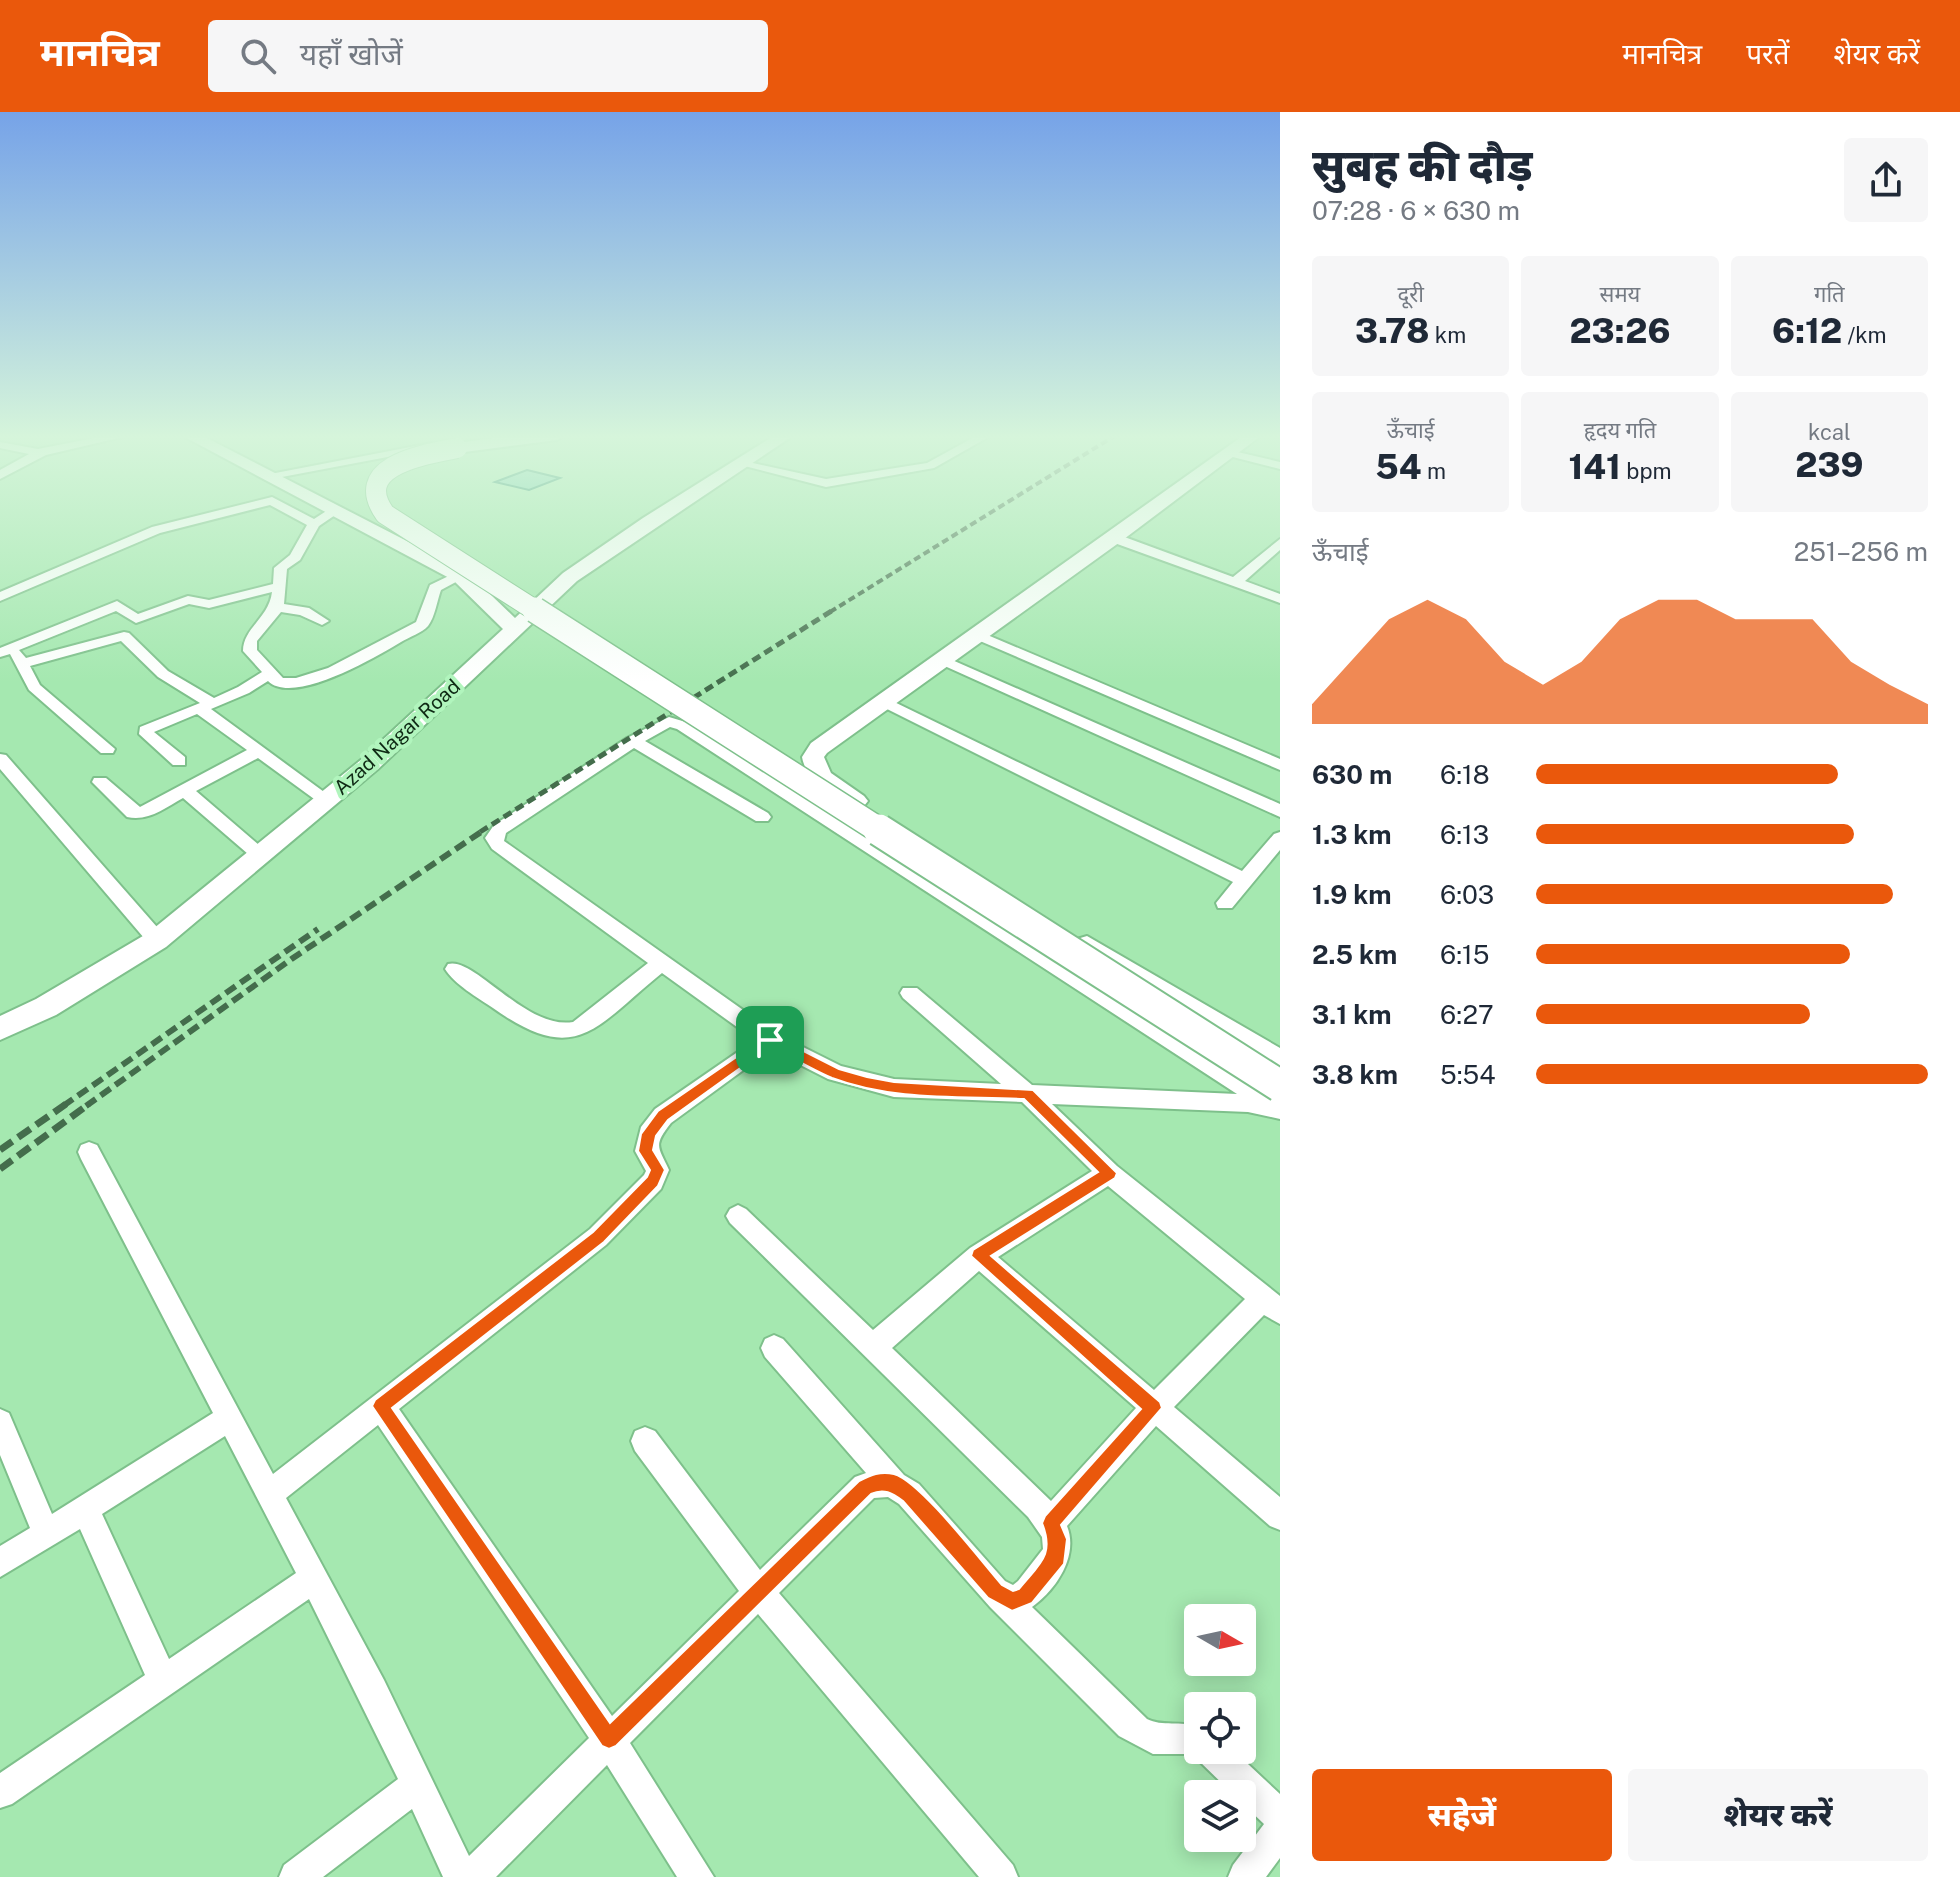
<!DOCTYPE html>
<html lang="hi">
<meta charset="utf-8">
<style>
body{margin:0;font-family:"Public Sans","Noto Sans Devanagari",sans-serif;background:#f6f6f7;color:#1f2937;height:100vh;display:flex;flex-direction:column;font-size:30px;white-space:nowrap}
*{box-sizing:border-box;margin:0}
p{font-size:26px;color:#747a83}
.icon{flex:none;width:44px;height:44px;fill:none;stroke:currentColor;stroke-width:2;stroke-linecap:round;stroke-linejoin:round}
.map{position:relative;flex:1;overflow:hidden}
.panel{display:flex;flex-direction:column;background:#fff;width:680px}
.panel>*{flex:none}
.needle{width:52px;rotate:99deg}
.controls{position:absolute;left:1184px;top:1492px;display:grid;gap:16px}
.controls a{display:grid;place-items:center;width:72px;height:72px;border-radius:8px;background:#fff;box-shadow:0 4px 20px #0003;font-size:40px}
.pin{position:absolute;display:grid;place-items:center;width:68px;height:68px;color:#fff;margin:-34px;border-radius:16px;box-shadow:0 4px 12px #0006}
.round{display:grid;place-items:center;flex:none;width:84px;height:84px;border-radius:8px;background:#f6f6f7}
.summary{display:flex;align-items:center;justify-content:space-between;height:136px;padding:0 32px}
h1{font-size:44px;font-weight:800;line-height:60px}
.stats{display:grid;grid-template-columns:repeat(3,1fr);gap:12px;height:136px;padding:8px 32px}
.stats div{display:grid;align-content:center;border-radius:8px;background:#f6f6f7;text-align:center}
.stats b{font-size:34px;font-weight:800}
.stats small{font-size:22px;font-weight:400}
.stats p{font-size:22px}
.chart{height:224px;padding:16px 32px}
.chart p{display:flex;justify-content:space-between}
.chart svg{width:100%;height:144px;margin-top:8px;fill:#ea580c;opacity:.7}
.primary-button{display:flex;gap:16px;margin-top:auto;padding:16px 32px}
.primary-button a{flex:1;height:92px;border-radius:8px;background:#ea580c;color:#fff;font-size:32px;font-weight:800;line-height:92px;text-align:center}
.primary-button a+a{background:#f6f6f7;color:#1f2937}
ul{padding:0 32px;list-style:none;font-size:26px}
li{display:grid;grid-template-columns:128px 96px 1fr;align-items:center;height:60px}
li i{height:20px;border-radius:10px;background:#ea580c}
header{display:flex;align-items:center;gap:48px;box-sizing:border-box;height:112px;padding:0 40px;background:#ea580c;color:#fff}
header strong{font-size:38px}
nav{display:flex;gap:44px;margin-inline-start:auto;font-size:28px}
.search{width:560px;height:72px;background:#f6f6f7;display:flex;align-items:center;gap:20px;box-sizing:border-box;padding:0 28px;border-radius:8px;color:#747a83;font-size:30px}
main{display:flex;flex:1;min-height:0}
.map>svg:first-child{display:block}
.building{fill:#6eccac;stroke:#158164;stroke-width:2}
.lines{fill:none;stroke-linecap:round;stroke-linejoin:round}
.street-casing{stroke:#7ec08b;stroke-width:4}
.secondary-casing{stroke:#7ec08b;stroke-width:4}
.primary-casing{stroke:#7ec08b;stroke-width:4}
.street{fill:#fff;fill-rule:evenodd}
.secondary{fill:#fff;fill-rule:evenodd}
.primary{fill:#fff;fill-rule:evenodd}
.rail-far3{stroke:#446d4c;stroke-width:4;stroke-dasharray:7 4;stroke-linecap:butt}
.rail-far2{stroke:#446d4c;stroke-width:5;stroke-dasharray:9 5;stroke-linecap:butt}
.rail-far1{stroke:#446d4c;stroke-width:6;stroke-dasharray:12 6;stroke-linecap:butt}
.rail{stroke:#446d4c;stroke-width:7;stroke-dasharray:15 7;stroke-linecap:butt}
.primary-bridge-far2-casing{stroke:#7ec08b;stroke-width:22;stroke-linecap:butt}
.primary-bridge-far1-casing{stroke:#7ec08b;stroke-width:28;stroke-linecap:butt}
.primary-bridge-casing{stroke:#7ec08b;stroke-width:35;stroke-linecap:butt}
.primary-bridge-far2{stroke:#fff;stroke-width:20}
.primary-bridge-far1{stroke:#fff;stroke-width:25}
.primary-bridge{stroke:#fff;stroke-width:31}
.route{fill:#ea580c;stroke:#fff;stroke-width:2;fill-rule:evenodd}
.labels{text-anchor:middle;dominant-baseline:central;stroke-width:8;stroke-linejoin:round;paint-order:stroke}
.far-street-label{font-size:20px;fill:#0f2a15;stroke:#b1f5bd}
</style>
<header>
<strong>मानचित्र</strong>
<div class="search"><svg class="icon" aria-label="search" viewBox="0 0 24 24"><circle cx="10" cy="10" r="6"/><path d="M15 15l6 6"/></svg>यहाँ खोजें</div>
<nav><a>मानचित्र</a><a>परतें</a><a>शेयर करें</a></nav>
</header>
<main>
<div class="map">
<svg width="1280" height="1765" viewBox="0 0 1280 1765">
<rect width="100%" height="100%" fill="#a5e8b0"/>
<path class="building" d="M527 358 560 366 529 378 495 370Z"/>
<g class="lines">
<defs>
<path id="street" d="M109 323 127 324 46 343 0 367V358L29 342 0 336V330L38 337Z
M978 323H992L934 356 826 375 733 351 739 348 826 367 927 351Z
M431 331 435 332V336L266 368 260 364Z
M1229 338 1280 350V357L1225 343 1223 341Z
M272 385 314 407 331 396 341 399 319 414 300 448 287 457 284 492 309 496 329 509 322 513 300 503 281 500 257 529V538L283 566H296L328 556 416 510 430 473 455 461 467 464 441 478C437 489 435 505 428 514 422 521 409 525 401 530 376 545 293 594 268 569L249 581 211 597 335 688 333 692H321L258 646 196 679 267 740 270 744 261 750 255 748 183 686C165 696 148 710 127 705L92 670 94 666H106L140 695 247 638 197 602 154 620 185 645V653H173L139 622 140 615 200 591 158 565 121 529 30 554 40 573 115 637 113 641H101L29 578 10 542 0 545V536L117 489 138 502 188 484 209 488 273 472 274 456 290 443 307 413 270 393 160 421 0 489V480L152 415ZM272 480C269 506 243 516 243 539L262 560 238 575 214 586 168 559 129 521 124 520 26 546 19 538 116 499 136 511 189 492 209 496Z
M1109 423H1119L1233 465 1280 427V438L1245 469 1280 482V491L1109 429Z
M978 519 1280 647V658L973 526V520Z
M943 544 1280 692V705L938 551V545Z
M884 585 1242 759 1274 722 1280 720V738L1232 796H1218L1216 791 1233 770 879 593 876 590Z
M669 605 689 611 1280 987V1007L1248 1000 1052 992 1117 1054 1280 1184V1212L1264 1203 1174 1295 1280 1385V1418L1270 1414 1156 1314 1067 1414C1079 1444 1056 1478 1032 1495L1147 1607C1162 1615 1181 1608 1198 1615V1638H1233L1280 1682V1746L1266 1765H1228L1233 1753 1264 1712 1242 1691V1682H1233L1196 1646 1185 1642H1153L1119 1624 990 1495 899 1392 888 1385 874 1386 779 1481 1013 1753 1018 1765H979L758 1502 630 1631 714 1765H677L607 1653 496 1765H443L412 1697 323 1765H279L284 1753 398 1667 309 1487 12 1692 0 1696V1661L145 1563 80 1417 0 1465V1434L30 1416 0 1343V1297L9 1301 52 1402 213 1301 81 1047 78 1040 81 1033 89 1030 97 1033 273 1362 590 1117 644 1063 646 1059 635 1039 641 1015 655 997 755 928 662 861C595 915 577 956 493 896 478 886 454 872 445 857L448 852C474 844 526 918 573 910L648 851 492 737 485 726 494 713 627 626ZM670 615 677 617 1237 982 1032 973 917 876H903L900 881 903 886 1001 972 894 967 841 954 777 922 504 729 506 721 634 636 756 709H768L771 705 768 701 645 629ZM771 938 828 967 894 985 1022 990 1092 1059 970 1136 873 1218 746 1097 738 1093 730 1097 726 1104 730 1111 1028 1405 1042 1425 1043 1437 1018 1469 1013 1473 1005 1469 919 1372 904 1363 783 1227 774 1223 765 1227 761 1236 765 1245 866 1361 855 1365 760 1458 655 1319 645 1315 635 1319 631 1329 635 1339 739 1479 612 1604 399 1297 606 1133 661 1077 669 1058C658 1034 653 1034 671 1011ZM1108 1074 1245 1187 1154 1278 998 1145ZM979 1159 1136 1296 1051 1389 892 1236ZM378 1313 589 1626 469 1744 384 1568 286 1386ZM225 1324 296 1461 169 1547 102 1402Z
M0 642 6 643 164 823 167 828 164 833H150L0 657Z"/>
<path id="secondary" d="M181 323H201L467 460 515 506 563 461 643 406 775 323H794L577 469 378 657 166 835 56 903 0 928V904L36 887 148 821 362 647 503 517 453 468Z
M1244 323H1262L1120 430 827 641 824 645 831 661 864 684 868 689 864 694C839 701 806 669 802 645L811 631Z
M1087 824 1280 936V963L1077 841 1074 834 1077 827Z"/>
<path id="primary" d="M516 323H566L557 328 457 341 448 336 457 331Z"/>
</defs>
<use href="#street" class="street-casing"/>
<use href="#secondary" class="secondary-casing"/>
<use href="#primary" class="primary-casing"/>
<use href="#street" class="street"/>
<use href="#secondary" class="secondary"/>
<use href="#primary" class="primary"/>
<path class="rail-far3" d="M830 500 1116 323"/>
<path class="rail-far2" d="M480 720 833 498"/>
<path class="rail-far1" d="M63 994 318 817
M86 994 293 846 484 718"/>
<path class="rail" d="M0 1038 66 992
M0 1057 89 992"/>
<defs>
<path id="primary-bridge-far2" d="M457 336C422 343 351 354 385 402L538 500"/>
<path id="primary-bridge-far1" d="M535 498 882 720"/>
<path id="primary-bridge" d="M879 718 1280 974"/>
</defs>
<use href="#primary-bridge-far2" class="primary-bridge-far2-casing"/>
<use href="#primary-bridge-far1" class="primary-bridge-far1-casing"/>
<use href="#primary-bridge" class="primary-bridge-casing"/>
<use href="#primary-bridge-far2" class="primary-bridge-far2"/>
<use href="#primary-bridge-far1" class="primary-bridge-far1"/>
<use href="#primary-bridge" class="primary-bridge"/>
</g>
<linearGradient id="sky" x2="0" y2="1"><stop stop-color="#76a3e8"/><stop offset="0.57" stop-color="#d6f5db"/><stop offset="1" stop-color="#d6f5db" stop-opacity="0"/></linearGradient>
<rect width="1280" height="570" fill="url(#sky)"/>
<path class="route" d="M770 922 839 957 867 965 894 970 1033 978 1117 1061 1115 1066 991 1144 1160 1290 1162 1296 1061 1413 1067 1427 1064 1452 1032 1491 1012 1499 988 1486 903 1389C892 1381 884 1376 871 1382L616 1634 609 1637 602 1634 372 1294 375 1288 593 1120 647 1065 650 1058 638 1039 641 1022 658 999ZM771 934C791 945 811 957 832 966 892 989 961 984 1024 987L1098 1060 973 1138 971 1144 1141 1297 1045 1404 1042 1411C1055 1444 1039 1452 1019 1477L1013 1479 1002 1473C981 1449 920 1369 894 1362 880 1359 871 1363 859 1369L610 1611 392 1296 604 1130 658 1074 665 1058 653 1038 656 1024 668 1008Z"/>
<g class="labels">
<g class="far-street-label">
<text transform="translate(397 625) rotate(-42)">Azad Nagar Road</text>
</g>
</g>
</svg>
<div class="controls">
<a><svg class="needle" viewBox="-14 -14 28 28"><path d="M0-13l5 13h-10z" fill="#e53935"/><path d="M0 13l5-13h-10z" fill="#747a83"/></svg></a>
<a><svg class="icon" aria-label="locate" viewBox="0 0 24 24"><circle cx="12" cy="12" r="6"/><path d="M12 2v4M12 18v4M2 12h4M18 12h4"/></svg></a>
<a><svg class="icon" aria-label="layers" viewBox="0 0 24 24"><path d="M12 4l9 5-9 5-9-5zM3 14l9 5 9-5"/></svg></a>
</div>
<div class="pin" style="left:770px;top:928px;background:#1e9e55"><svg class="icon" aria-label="arrive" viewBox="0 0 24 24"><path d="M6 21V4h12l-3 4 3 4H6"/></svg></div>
</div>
<section class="panel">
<div class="summary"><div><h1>सुबह की दौड़</h1><p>07:28 · 6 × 630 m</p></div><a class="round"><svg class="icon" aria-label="share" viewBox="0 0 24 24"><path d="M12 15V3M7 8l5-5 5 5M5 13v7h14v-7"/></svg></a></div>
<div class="stats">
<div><p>दूरी</p><b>3.78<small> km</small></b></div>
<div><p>समय</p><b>23:26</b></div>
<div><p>गति</p><b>6:12<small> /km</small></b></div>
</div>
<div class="stats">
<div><p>ऊँचाई</p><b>54<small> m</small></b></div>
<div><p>हृदय गति</p><b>141<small> bpm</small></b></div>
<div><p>kcal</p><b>239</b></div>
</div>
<div class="chart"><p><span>ऊँचाई</span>251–256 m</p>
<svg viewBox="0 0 160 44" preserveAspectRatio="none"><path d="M0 44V38L10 25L20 12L30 6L40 12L50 25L60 32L70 25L80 12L90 6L100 6L110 12L120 12L130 12L140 25L150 32L160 38V44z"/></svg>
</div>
<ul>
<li><b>630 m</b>6:18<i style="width:77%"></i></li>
<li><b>1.3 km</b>6:13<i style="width:81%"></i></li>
<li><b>1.9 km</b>6:03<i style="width:91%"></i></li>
<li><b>2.5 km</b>6:15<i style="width:80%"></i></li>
<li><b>3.1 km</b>6:27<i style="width:70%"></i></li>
<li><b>3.8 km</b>5:54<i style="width:100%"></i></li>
</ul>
<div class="primary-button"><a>सहेजें</a><a>शेयर करें</a></div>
</section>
</main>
